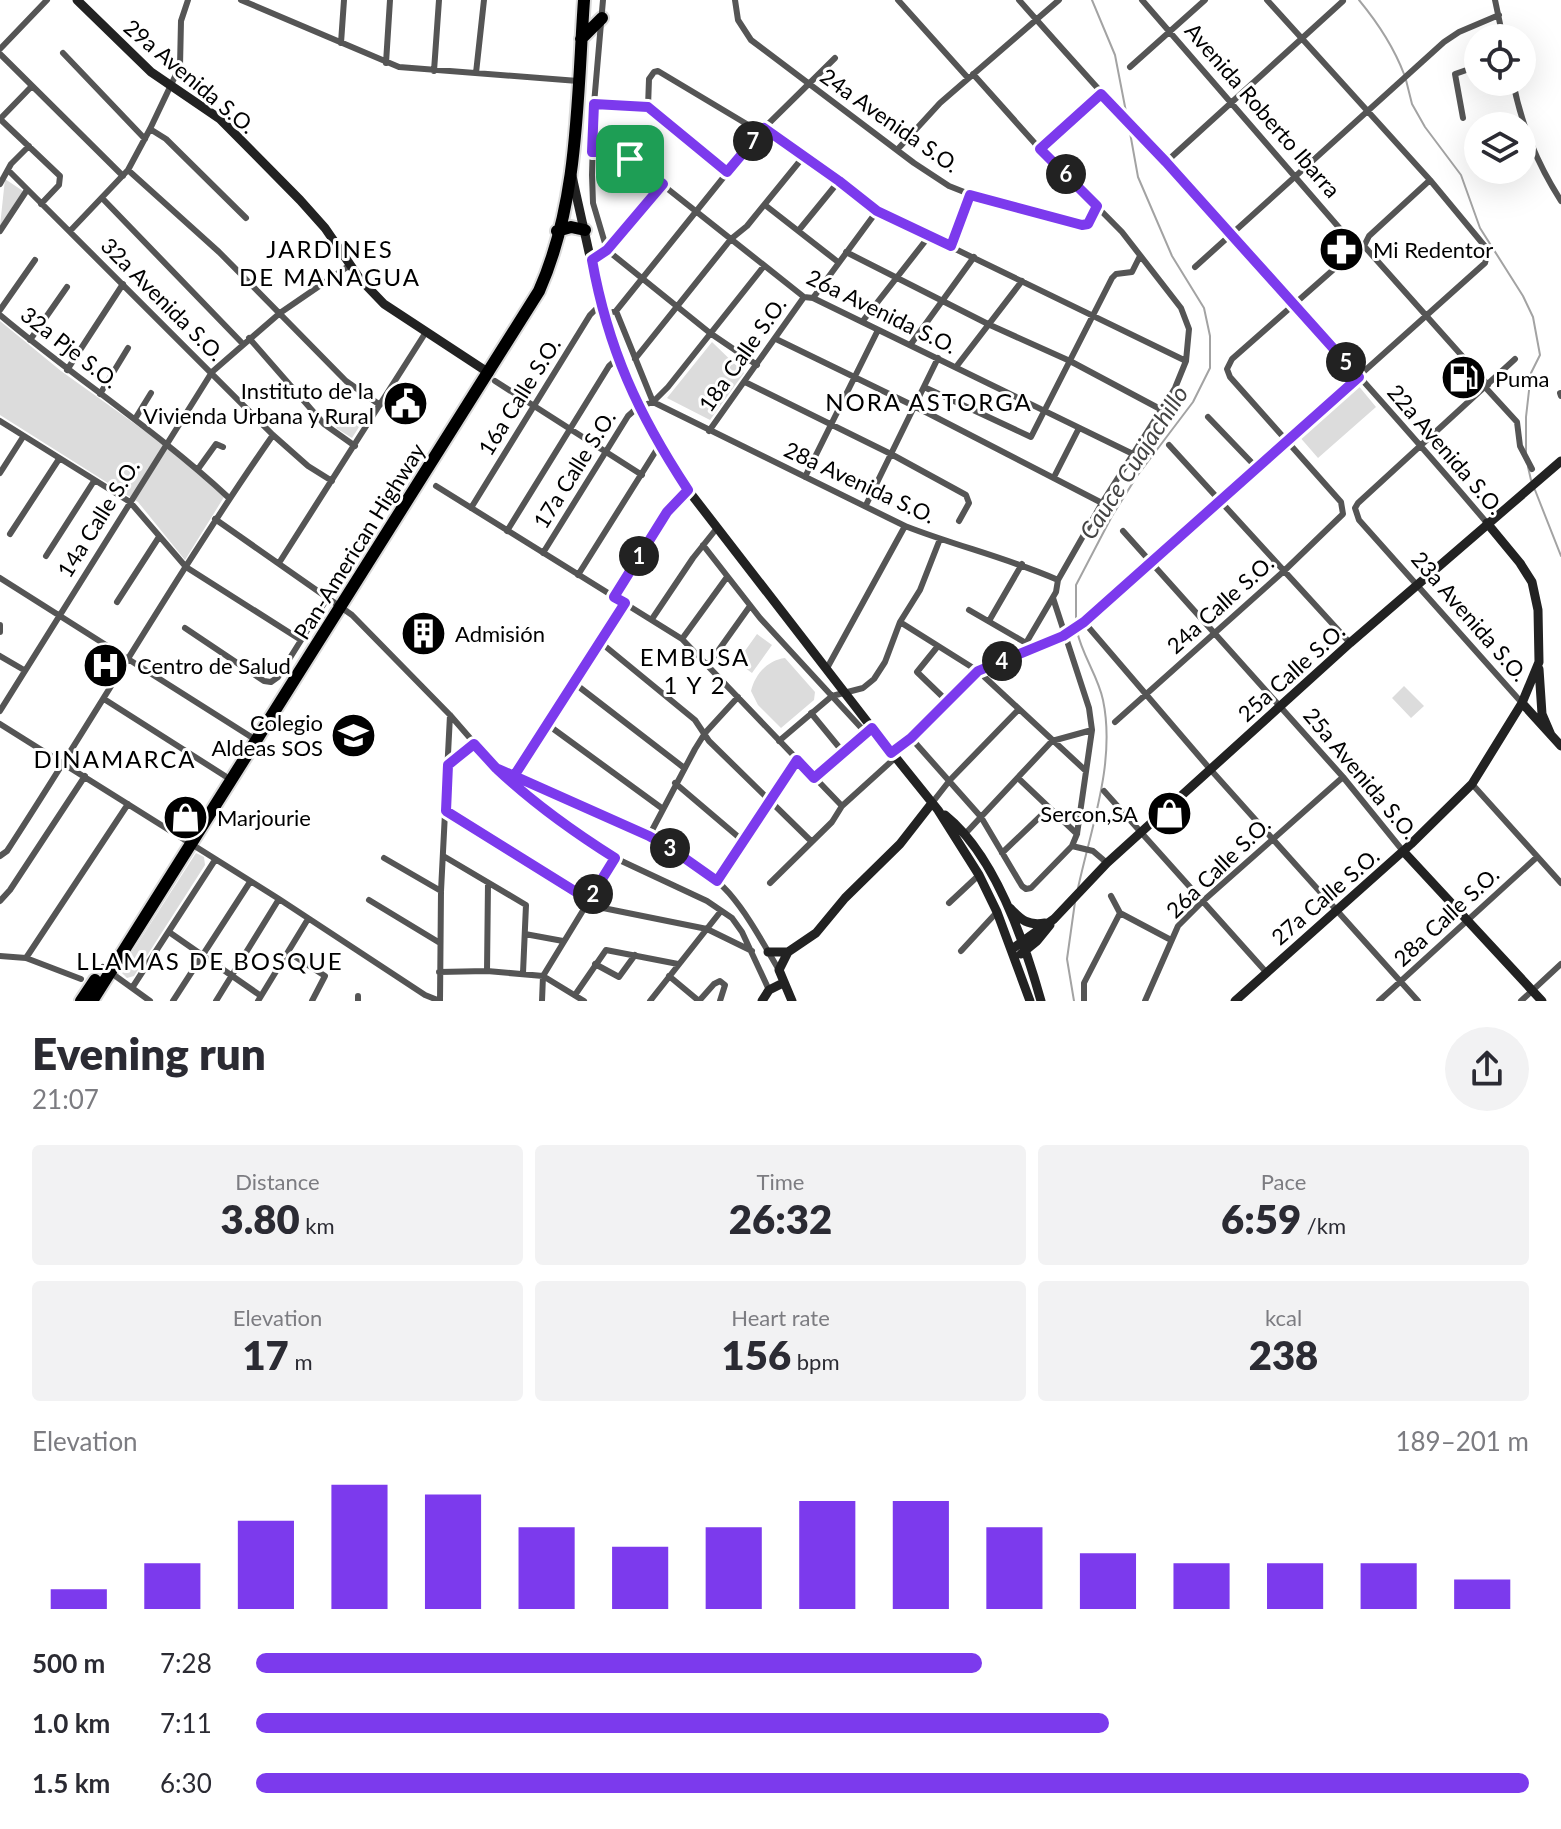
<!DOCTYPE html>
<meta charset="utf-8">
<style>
body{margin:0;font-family:Lato,sans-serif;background:#f2f2f3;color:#2b2b33;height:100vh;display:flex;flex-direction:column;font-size:30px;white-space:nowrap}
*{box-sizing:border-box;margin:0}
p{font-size:26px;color:#7c7c81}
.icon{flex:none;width:44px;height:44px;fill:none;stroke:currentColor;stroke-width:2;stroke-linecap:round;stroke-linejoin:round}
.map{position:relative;height:1001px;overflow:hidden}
.sheet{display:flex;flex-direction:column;background:#fff;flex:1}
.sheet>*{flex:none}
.controls{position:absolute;left:1464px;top:24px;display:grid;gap:16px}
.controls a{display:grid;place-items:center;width:72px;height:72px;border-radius:50%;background:#fff;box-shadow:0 8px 32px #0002;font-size:40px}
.pin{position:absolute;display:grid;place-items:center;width:68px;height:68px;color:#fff;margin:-34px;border-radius:16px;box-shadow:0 4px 12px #0006}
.km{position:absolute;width:40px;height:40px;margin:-20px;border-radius:50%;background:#222;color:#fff;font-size:22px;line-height:40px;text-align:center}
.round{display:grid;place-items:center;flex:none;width:84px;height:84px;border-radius:42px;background:#f2f2f3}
.summary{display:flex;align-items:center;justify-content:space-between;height:136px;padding:0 32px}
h1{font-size:44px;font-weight:800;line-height:60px}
.figures{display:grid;grid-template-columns:repeat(3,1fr);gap:12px;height:136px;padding:8px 32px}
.figures div{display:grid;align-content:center;border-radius:8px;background:#f2f2f3;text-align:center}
.figures b{font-size:40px;font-weight:800}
.figures small{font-size:22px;font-weight:400}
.figures p{font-size:22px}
.chart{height:224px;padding:16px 32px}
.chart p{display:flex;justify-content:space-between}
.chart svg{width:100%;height:144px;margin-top:8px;stroke:#7c3aed;stroke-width:6}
ul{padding:0 32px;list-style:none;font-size:26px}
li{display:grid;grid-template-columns:128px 96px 1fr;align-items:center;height:60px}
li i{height:20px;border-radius:10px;background:#7c3aed}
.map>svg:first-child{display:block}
.green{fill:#dcdcdc}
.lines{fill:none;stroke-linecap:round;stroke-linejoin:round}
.stream{stroke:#a3a3a3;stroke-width:2}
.highway-casing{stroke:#dbdbdb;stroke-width:16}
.street{stroke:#555;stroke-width:6}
.secondary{stroke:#222;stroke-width:9}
.highway{stroke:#000;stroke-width:12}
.route-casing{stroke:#fff;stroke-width:16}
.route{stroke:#7c3aed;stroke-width:10}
.labels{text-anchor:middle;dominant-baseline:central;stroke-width:6;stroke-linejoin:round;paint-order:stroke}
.street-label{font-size:22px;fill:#000;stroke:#fff}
.poi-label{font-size:22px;fill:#000;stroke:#fff;text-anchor:start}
.neighbourhood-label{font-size:24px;letter-spacing:2px;fill:#000;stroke:#fff}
.water-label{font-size:24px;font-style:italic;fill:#444;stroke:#fff}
</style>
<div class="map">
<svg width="1561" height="1001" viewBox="0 0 1561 1001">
<rect width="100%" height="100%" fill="#fff"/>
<path class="green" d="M5 179 23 191 0 226Z
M0 321 61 371 177 454 224 497 185 560 138 502 0 415Z
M712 342 744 373 710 420 667 398Z
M1357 384 1376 407 1318 458 1298 435Z
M347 413 351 416 348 419 359 427 352 438 336 428Z
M757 634 772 645 752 673 737 662Z
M785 658 815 692 814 700 781 728 758 705 751 691C755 674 768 660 785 658Z
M1404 686 1424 706 1411 718 1392 698Z
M196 853 204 857 205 865 134 976 127 978 120 971Z"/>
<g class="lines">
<path class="stream" d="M1092 0 1115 55 1127 117
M1359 0C1378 23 1393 45 1404 74
M1406 80 1412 104 1425 127 1461 175 1480 228 1523 296 1533 317 1540 355 1531 373 1526 417V453
M1528 467 1531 480
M1535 490 1561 556
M1076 624V585L1112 516 1137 476 1193 402 1210 368V336L1204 308 1172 256 1138 177 1129 127
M1077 631C1082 655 1098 676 1103 700 1116 762 1091 828 1078 888
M1074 1001 1067 959 1075 902"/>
<defs>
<path id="highway" d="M581 39 602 18
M557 231 571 227 585 230
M81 1001 95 980
M92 1001 539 291C579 201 577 98 584 0"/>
</defs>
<use href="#highway" class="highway-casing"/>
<path class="street" d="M241 0 399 67 578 81
M735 0 738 20 751 40 914 163 949 186 987 201 1082 225 1088 224 1097 206
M898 0 968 78
M1019 0C1174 176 1336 345 1487 523
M1495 0 1503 38
M341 43 344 0
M0 49 47 0
M63 53 145 139
M0 54 123 176
M386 63 390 0
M1130 67 1205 0
M434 71 439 0
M476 73 484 0
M973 74 1040 149 1122 232 1181 308 1189 329 1186 361 1175 388 1102 503 1058 580 1056 592 1026 643 1027 650
M1513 82C1522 127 1537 163 1561 201
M594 104 648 107 727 172
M648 107 649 79 654 72 658 71 760 132
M1463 118 1455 74 1478 66
M0 119 60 176 59 185 41 204
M0 119 32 86
M764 128 839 181 877 211 1186 361
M150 129 166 139 246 218
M1040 149 1101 94
M897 150 940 103 1059 0
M592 152H616L630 159 804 297 813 298 1133 454
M1166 162 1343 1
M8 170 273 435 308 466 332 481
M128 170 219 252 346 381 380 405
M1430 180 1369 236 1364 246 1488 385
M0 184 11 164 29 146
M663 184 607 250 710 333 757 365
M102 198 243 344
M765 205 838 262
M799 230 839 181
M0 231 27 190
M70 231 128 170 150 129 180 66 181 21 188 0
M951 246 970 195
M846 252 990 325 1070 361 1162 410
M592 260 607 250 593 203 592 175 594 104 603 0
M1195 267 1444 42 1459 32 1499 15
M813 298 877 211
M0 310 35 260
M616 311 653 402
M0 315C75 378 157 431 229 498
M603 315 616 311 760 132 835 58
M862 322 930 235
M249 338 324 424 355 446
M776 339 914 406 1102 503
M30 340 67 287
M911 344 974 257
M635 359 731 239 747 226 804 156
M1515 359 1358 503 1355 508 1359 520 1522 703
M956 367 1022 281
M67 370 123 284
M495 381 642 475
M745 382 891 454 966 495 969 503 959 521
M924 387 1031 437 1112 278 1116 274 1132 272 1140 256
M1485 387 1517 422 1520 446 1532 469
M1560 393 1561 396
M100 394 128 348
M653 402 905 526C956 546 1008 558 1058 580
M1208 417 1256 467
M135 419 151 393
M0 421 130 502 186 567 301 640
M709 431 804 297
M1169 445 1350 643
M198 469 216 444 223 447
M0 473 23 437
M805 477 878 330
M1054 477 1079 428
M436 486 682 639 842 806
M866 505 938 358
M471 508 590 315 600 305
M215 519 352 615 450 715 496 768 532 803 615 858 707 901 732 918 742 932 769 990
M507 531 609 366 618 358
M1123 531 1343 777 1403 851
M10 534 59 459
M703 545 760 618 866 733 872 728
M543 553 628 416 638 407 653 402 668 387 764 266
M46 556 94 481
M279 563 426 332
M578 575 659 446
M0 578 256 740
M614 597 667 512 688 490
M117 602 159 537
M969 610 1026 643
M652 619 693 558 717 528
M989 621 1022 564
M900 622 978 671 1086 771
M1084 622 1210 769 1418 1001
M0 625V632
M185 628 264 681 271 682 278 677 345 570
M682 639 727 577
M600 642 695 720 709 741 811 841
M938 646 917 672 948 702
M0 656 24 670
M708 665 750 606
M826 670 905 526
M574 683 683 767
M104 699 225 776
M0 711 212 372 280 313 350 265
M811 713 843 752
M1115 722 1284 571 1343 514 1341 502 1230 377 1227 369 1232 359 1351 254 1355 246 1142 0
M0 724 279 899 425 995 440 1001
M548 725 663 809
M911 738 981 817 1022 886 1026 889 1031 888 1072 846 1077 834 1092 730 1089 708 1053 598
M779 741 832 696 863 688 874 679 885 662 900 622 920 590 940 539
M891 753 911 738 978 671 1063 636 1084 622 1485 263 1488 250 1430 180 1267 0
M448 765 474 744
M503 771C571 801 680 839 729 893 749 916 764 945 779 970
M514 776 625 603
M814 778 866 733
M1018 778 1077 834
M675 783 742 840
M1472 784 1561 883
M1104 791 1266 972
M932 803 950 780 1019 709
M446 811 603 908 707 929 752 951
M965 834 1052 741 1092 730
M649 836 695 749 705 733 738 697
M1072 846 1093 851 1107 863
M1002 853 1049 808
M0 856 7 851C97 713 179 570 273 435
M445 857 526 905 523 973
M384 858 441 891
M717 881 797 760
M770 883 832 822 842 806 895 758
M369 900 440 943
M0 901 10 890 85 776
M949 903 979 875
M1120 913 1171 940
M169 932 261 996
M525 934 563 941
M961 951 997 912
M288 952 325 976 312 1001
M0 956 26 958 81 979
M26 958 128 804
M595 964 619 977 635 955
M103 967 150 1001
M487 971 488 883
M439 972 487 971 543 976 584 1001
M669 976 699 1001
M132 988 215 860
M575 995 606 950 678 964
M173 1001 250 882
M216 1001 279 899
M258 1001 308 919
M358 1001V996
M440 1001 441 891 450 715
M542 1001 543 976 615 858
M650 1001 721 911
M699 1001 714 984 720 981 725 985 720 1001
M1084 1001V983L1120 913 1111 896
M1145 1001 1178 926 1203 901 1343 777
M1379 1001 1537 857
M1521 1001 1561 964"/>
<path class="secondary" d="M77 0 151 72 220 119 300 200 325 228 360 279 384 304 489 373
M572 176 603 315 638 407 649 429 688 490 872 728 938 810 979 875 997 912 1030 1001
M1539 669 1542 714 1551 735
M1522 703 1561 746
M945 815C995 855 1024 940 1041 1001
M1403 851 1542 1001
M1010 908C1021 920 1028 926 1045 923
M1012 949 1054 919 1107 863 1350 643 1561 461
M768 952H788
M1021 954 1037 941 1050 925
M762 1001 769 990 783 983
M792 1001 779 970 788 952 816 933 845 898 900 844 932 803
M1235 1001 1411 844 1472 784 1522 703 1539 662 1538 610 1532 582 1520 563 1487 523"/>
<use href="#highway" class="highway"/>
</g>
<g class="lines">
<defs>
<path id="route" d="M630 159 663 184 607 250 592 260C608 349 638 414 688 490L667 512 614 597 625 603 514 776 496 768C533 803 572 831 615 858L589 900 446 811 448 765 474 744 496 768 649 836 673 850 717 881 797 760 814 778 872 728 891 753 911 738 978 671 1063 636 1084 622 1359 377 1166 162 1101 94 1040 149 1097 206 1088 224 1082 225 970 195 951 246 877 211 839 181 764 128 727 172 648 107 594 104 592 152H616L630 159"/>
</defs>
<use href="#route" class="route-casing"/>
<use href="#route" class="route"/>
</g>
<defs>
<symbol id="pharmacy-disc" viewBox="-11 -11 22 22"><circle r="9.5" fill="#000" stroke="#fff"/><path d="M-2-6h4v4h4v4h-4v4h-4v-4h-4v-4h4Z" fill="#fff"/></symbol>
<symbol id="fuel-disc" viewBox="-11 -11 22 22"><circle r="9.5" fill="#000" stroke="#fff"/><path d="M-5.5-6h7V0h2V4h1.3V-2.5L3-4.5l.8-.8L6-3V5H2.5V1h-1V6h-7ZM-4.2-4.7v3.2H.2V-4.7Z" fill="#fff"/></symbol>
<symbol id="civic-disc" viewBox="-11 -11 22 22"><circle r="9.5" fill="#000" stroke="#fff"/><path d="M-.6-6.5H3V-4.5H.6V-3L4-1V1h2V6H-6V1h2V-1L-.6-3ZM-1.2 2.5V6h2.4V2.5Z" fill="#fff"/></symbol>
<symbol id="building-disc" viewBox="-11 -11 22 22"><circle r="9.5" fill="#000" stroke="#fff"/><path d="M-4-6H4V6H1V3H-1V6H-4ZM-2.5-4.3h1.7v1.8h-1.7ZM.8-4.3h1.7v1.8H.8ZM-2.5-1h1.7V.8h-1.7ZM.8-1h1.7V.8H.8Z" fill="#fff"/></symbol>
<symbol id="hospital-disc" viewBox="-11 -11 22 22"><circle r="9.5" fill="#000" stroke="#fff"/><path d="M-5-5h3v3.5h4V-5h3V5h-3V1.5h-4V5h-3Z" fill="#fff"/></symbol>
<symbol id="school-disc" viewBox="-11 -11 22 22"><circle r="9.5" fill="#000" stroke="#fff"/><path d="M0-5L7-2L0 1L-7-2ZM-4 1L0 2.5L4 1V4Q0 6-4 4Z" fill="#fff"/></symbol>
<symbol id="shop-disc" viewBox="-11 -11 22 22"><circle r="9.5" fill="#000" stroke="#fff"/><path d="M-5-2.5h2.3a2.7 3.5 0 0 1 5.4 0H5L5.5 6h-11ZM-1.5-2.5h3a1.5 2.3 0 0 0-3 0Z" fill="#fff"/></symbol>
</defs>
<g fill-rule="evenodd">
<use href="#pharmacy-disc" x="1316" y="224" width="51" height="51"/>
<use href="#fuel-disc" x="1438" y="352" width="51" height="51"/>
<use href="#civic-disc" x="380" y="378" width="51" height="51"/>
<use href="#building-disc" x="398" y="608" width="51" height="51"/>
<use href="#hospital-disc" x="80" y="640" width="51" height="51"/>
<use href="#school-disc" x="328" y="710" width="51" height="51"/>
<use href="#shop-disc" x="1144" y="788" width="51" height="51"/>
<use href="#shop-disc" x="160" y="792" width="51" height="51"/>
</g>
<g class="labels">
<g class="street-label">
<text transform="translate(190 76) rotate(40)">29a Avenida S.O.</text>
<text transform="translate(1263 110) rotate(49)">Avenida Roberto Ibarra</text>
<text transform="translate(890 120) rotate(35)">24a Avenida S.O.</text>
<text transform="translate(163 299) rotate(45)">32a Avenida S.O.</text>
<text transform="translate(882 311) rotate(26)">26a Avenida S.O.</text>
<text transform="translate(70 347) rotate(38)">32a Pje S.O.</text>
<text transform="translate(742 354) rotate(-55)">18a Calle S.O.</text>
<text transform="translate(519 396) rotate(-58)">16a Calle S.O.</text>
<text transform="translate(1446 449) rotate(49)">22a Avenida S.O.</text>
<text transform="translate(574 469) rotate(-58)">17a Calle S.O.</text>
<text transform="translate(860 482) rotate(25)">28a Avenida S.O.</text>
<text transform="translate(98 518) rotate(-58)">14a Calle S.O.</text>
<text transform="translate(359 541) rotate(-58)">Pan-American Highway</text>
<text transform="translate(1220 604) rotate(-42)">24a Calle S.O.</text>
<text transform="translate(1470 616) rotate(49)">23a Avenida S.O.</text>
<text transform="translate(1291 672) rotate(-42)">25a Calle S.O.</text>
<text transform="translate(1361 773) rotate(50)">25a Avenida S.O.</text>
<text transform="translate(1218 867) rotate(-44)">26a Calle S.O.</text>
<text transform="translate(1325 896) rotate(-41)">27a Calle S.O.</text>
<text transform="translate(1446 916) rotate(-43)">28a Calle S.O.</text>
</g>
<g class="poi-label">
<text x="1373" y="249">Mi Redentor</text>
<text x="1495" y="378">Puma</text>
<text x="374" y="390" text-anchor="end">Instituto de la<tspan x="374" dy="25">Vivienda Urbana y Rural</tspan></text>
<text x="455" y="633">Admisión</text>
<text x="137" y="665">Centro de Salud</text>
<text x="323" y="722" text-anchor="end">Colegio<tspan x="323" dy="25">Aldeas SOS</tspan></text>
<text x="1138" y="813" text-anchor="end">Sercon,SA</text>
<text x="217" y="817">Marjourie</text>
</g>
<g class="neighbourhood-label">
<text x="330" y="248">JARDINES<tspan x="330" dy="28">DE MANAGUA</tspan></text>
<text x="929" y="401">NORA ASTORGA</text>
<text x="695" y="656">EMBUSA<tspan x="695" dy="28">1 Y 2</tspan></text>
<text x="115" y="758">DINAMARCA</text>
<text x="210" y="960">LLAMAS DE BOSQUE</text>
</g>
<g class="water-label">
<text transform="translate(1133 462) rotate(-57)">Cauce Cuajachillo</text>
</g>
</g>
</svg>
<div class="controls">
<a><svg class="icon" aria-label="locate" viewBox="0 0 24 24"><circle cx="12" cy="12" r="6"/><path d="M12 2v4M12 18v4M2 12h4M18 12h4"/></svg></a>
<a><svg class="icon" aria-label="layers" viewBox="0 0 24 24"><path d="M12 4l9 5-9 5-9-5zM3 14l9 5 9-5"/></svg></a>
</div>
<div class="pin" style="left:630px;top:159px;background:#1e9e55"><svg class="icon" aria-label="arrive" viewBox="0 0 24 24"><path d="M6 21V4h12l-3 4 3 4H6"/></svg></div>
<b class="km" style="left:639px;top:556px">1</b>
<b class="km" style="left:593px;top:894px">2</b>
<b class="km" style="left:670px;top:848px">3</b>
<b class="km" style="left:1002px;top:661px">4</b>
<b class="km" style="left:1346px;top:362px">5</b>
<b class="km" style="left:1066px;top:174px">6</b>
<b class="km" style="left:753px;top:141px">7</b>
</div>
<section class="sheet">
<div class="summary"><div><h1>Evening run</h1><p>21:07</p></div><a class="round"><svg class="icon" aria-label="share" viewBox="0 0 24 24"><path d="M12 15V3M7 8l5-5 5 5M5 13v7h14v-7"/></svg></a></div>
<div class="figures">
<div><p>Distance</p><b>3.80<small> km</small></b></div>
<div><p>Time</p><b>26:32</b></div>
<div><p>Pace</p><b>6:59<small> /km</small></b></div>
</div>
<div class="figures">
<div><p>Elevation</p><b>17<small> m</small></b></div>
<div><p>Heart rate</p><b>156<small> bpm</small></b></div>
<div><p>kcal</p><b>238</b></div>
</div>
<div class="chart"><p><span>Elevation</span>189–201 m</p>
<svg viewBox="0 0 160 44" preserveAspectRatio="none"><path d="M5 44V38M15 44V30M25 44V17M35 44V6M45 44V9M55 44V19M65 44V25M75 44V19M85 44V11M95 44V11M105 44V19M115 44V27M125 44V30M135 44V30M145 44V30M155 44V35"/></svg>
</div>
<ul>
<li><b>500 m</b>7:28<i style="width:57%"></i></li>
<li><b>1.0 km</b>7:11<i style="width:67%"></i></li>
<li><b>1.5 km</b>6:30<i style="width:100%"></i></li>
</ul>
</section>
